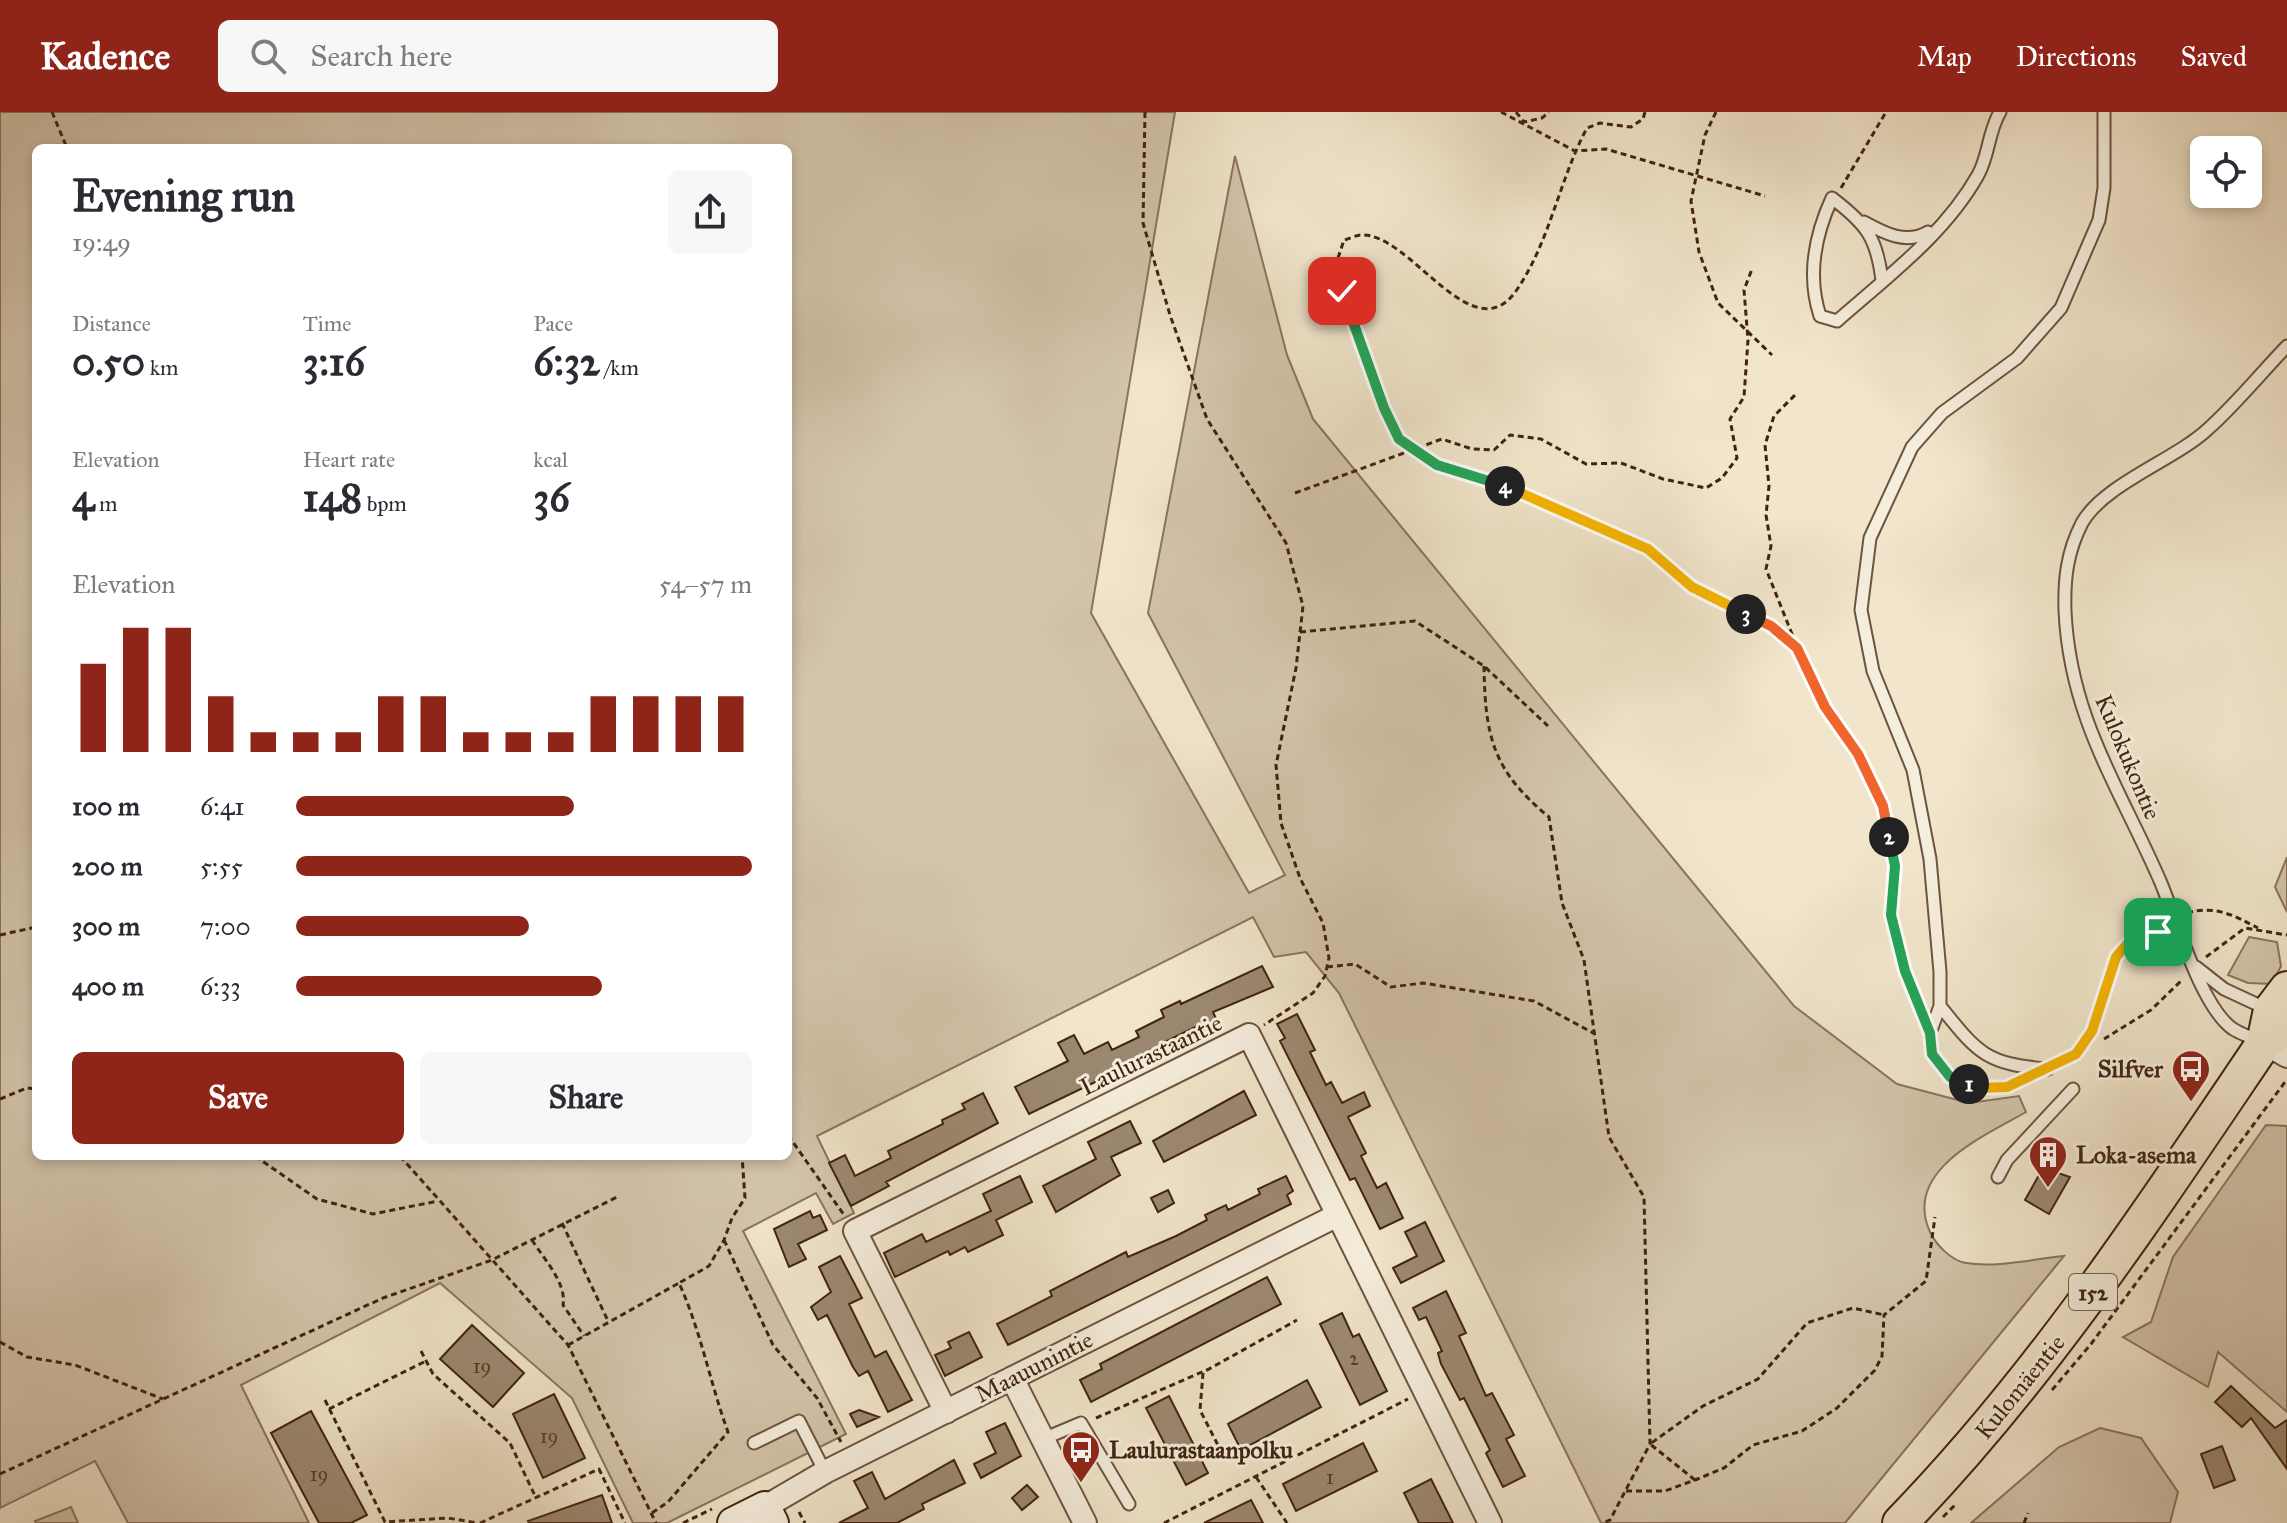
<!DOCTYPE html>
<meta charset="utf-8">
<style>
body{margin:0;font-family:"IM FELL Great Primer",serif;background:#f7f7f7;color:#2b2b33;height:100vh;display:flex;flex-direction:column;font-size:30px;white-space:nowrap}
*{box-sizing:border-box;margin:0}
p{font-size:26px;color:#7c7c81}
.icon{flex:none;width:44px;height:44px;fill:none;stroke:currentColor;stroke-width:2;stroke-linecap:round;stroke-linejoin:round}
.map{position:relative;flex:1;overflow:hidden}
.drawer{position:absolute;left:32px;top:32px;width:760px;height:1016px;display:flex;flex-direction:column;background:#fff;border-radius:12px;box-shadow:0 4px 12px #0003}
.drawer>*{flex:none}
.buttons{position:absolute;left:2190px;top:24px;display:grid;gap:16px}
.buttons a{display:grid;place-items:center;width:72px;height:72px;border-radius:12px;background:#fff;box-shadow:0 4px 12px #0003;font-size:40px}
.pin{position:absolute;display:grid;place-items:center;width:68px;height:68px;color:#fff;margin:-34px;border-radius:16px;box-shadow:0 4px 12px #0006}
.km{position:absolute;width:40px;height:40px;margin:-20px;border-radius:50%;background:#222;color:#fff;font-size:22px;line-height:40px;text-align:center}
.round{display:grid;place-items:center;flex:none;width:84px;height:84px;border-radius:12px;background:#f7f7f7}
.summary{display:flex;align-items:center;justify-content:space-between;height:136px;padding:0 40px}
h1{font-size:44px;font-weight:800;line-height:60px}
.metrics{display:grid;grid-template-columns:repeat(3,1fr);gap:12px;height:136px;padding:8px 40px}
.metrics div{display:grid;align-content:center}
.metrics b{font-size:40px;font-weight:800}
.metrics small{font-size:22px;font-weight:400}
.metrics p{font-size:22px}
.chart{height:224px;padding:16px 40px}
.chart p{display:flex;justify-content:space-between}
.chart svg{width:100%;height:144px;margin-top:8px;stroke:#8f2418;stroke-width:6}
.cta{display:flex;gap:16px;margin-top:auto;padding:16px 40px}
.cta a{flex:1;height:92px;border-radius:12px;background:#8f2418;color:#fff;font-size:32px;font-weight:800;line-height:92px;text-align:center}
.cta a+a{background:#f7f7f7;color:#2b2b33}
ul{padding:0 40px;list-style:none;font-size:26px}
li{display:grid;grid-template-columns:128px 96px 1fr;align-items:center;height:60px}
li i{height:20px;border-radius:10px;background:#8f2418}
header{display:flex;align-items:center;gap:48px;box-sizing:border-box;height:112px;padding:0 40px;background:#8f2418;color:#fff}
header strong{font-size:38px}
nav{display:flex;gap:44px;margin-inline-start:auto;font-size:28px}
.search{width:560px;height:72px;background:#f7f7f7;display:flex;align-items:center;gap:20px;box-sizing:border-box;padding:0 28px;border-radius:12px;color:#7c7c81;font-size:30px}
.map>svg:first-child{display:block}
.green{fill:#d3c4ab;stroke:#8a745d;stroke-width:2;fill-rule:evenodd}
.building{fill:#9c8871;stroke:#40230f;stroke-width:2}
.lines{fill:none;stroke-linecap:round;stroke-linejoin:round}
.lane-casing{stroke:#6c543e;stroke-width:15}
.street-casing{stroke:#6c543e;stroke-width:26}
.secondary-casing{stroke:#40230f;stroke-width:34}
.primary-casing{stroke:#40230f;stroke-width:38}
.path{stroke:#40230f;stroke-width:3;stroke-dasharray:6 4;stroke-linecap:butt}
.lane{stroke:#f6eedd;stroke-width:11}
.street{stroke:#f6eedd;stroke-width:22}
.secondary{stroke:#f6eedd;stroke-width:30}
.primary{stroke:#f1e5cb;stroke-width:34}
.split-1-casing{stroke:#fff;stroke-width:16}
.split-2-casing{stroke:#fff;stroke-width:16}
.split-3-casing{stroke:#fff;stroke-width:16}
.split-4-casing{stroke:#fff;stroke-width:16}
.split-5-casing{stroke:#fff;stroke-width:16}
.split-1{stroke:#f5b400;stroke-width:10}
.split-2{stroke:#22a559;stroke-width:10}
.split-3{stroke:#f0652b;stroke-width:10}
.split-4{stroke:#f5b400;stroke-width:10}
.split-5{stroke:#22a559;stroke-width:10}
.labels{text-anchor:middle;dominant-baseline:central;stroke-width:6;stroke-linejoin:round;paint-order:stroke}
.number-label{font-size:20px;fill:#573c28}
.shield{fill:#f6eedd;stroke:#77604d;stroke-width:2}
.shield-label{font-size:22px;font-weight:bold;fill:#40230f}
.street-label{font-size:24px;fill:#40230f;stroke:#f6eedd}
.poi-label{font-size:24px;font-weight:bold;fill:#40230f;stroke:#f6eedd;text-anchor:start}
</style>
<header>
<strong>Kadence</strong>
<div class="search"><svg class="icon" aria-label="search" viewBox="0 0 24 24"><circle cx="10" cy="10" r="6"/><path d="M15 15l6 6"/></svg>Search here</div>
<nav><a>Map</a><a>Directions</a><a>Saved</a></nav>
</header>
<div class="map">
<svg width="2287" height="1411" viewBox="0 0 2287 1411">
<rect width="100%" height="100%" fill="#f1e5cb"/>
<filter id="stains"><feTurbulence type="fractalNoise" baseFrequency=".0025" numOctaves="4"/><feColorMatrix values="0 0 0 0 .2 0 0 0 0 .09 0 0 0 0 .02 0 0 0 .5 -.17"/></filter>
<radialGradient id="worn" r=".72"><stop offset=".6" stop-color="#630" stop-opacity="0"/><stop offset="1" stop-color="#630" stop-opacity=".3"/></radialGradient>
<path class="green" d="M0 0H1175L1091 501 1249 781 1285 763 1148 501 1235 44 1287 243 1313 307 1794 894 1897 972 1969 991 2019 984 2026 1000C1985 1024 1902 1058 1930 1120 1936 1133 1952 1149 1966 1151 1996 1156 2033 1147 2064 1144L1845 1411H1601L1339 881 1306 840 1274 845 1253 805 817 1024 854 1101 833 1112 816 1081 743 1119 846 1322 667 1411H633L572 1286 440 1171 241 1273 309 1411H128L95 1349 0 1396ZM36 36H788V1044H36Z
M2287 745V800L2275 775Z
M2249 825 2277 830 2281 854 2272 872 2248 871 2228 863Z
M2266 1013 2287 1014V1300L2218 1240 2208 1275 2123 1225 2151 1210 2173 1145Z
M2100 1316 2141 1326 2178 1380 2170 1411H1971L2059 1335Z
M71 1395 78 1411H36L35 1409Z"/>
<path class="building" d="M1262 854 1273 875 1213 900 1218 911 1198 921 1195 915 1167 929 1170 934 1029 1002 1015 975 1068 949 1058 931 1074 923 1084 942 1108 930 1112 938 1139 925 1136 919 1164 905 1161 898 1180 889 1181 892Z
M1297 902 1315 938 1310 940 1326 973 1331 970 1342 991 1364 980 1370 994 1348 1005 1366 1041 1361 1044 1377 1076 1386 1071 1403 1106 1380 1117 1355 1066 1350 1068 1280 929 1285 926 1277 912Z
M1244 979 1256 1003 1164 1050 1153 1029Z
M983 981 998 1011 886 1070 889 1074 851 1094 829 1051 845 1043 855 1064 891 1046 888 1039 943 1012 942 1008 965 997 962 992Z
M1130 1009 1141 1031 1111 1045 1120 1063 1056 1100 1043 1074 1096 1047 1088 1030Z
M2043 1056 2070 1065 2049 1102 2025 1088Z
M1020 1064 1032 1090 996 1108 1003 1123 968 1140 965 1135 950 1143 948 1139 895 1165 884 1141 922 1122 926 1130 991 1099 983 1082Z
M1286 1064 1293 1079 1287 1083 1291 1092 1008 1233 997 1212 1052 1184 1050 1179 1126 1140 1128 1145 1176 1124 1207 1108 1205 1103 1226 1093 1228 1098 1260 1082 1258 1077Z
M1168 1078 1174 1091 1158 1100 1151 1086Z
M810 1099 813 1106 820 1103 827 1118 798 1132 806 1147 789 1155 774 1117Z
M1425 1110 1444 1149 1401 1171 1393 1156 1417 1144 1405 1120Z
M840 1144 862 1186 849 1192 875 1245 886 1239 912 1288 888 1300 868 1259 859 1264 853 1255 827 1203 818 1208 811 1195 831 1180 819 1155Z
M1267 1165 1281 1192 1091 1290 1080 1268 1102 1257 1100 1252Z
M1446 1179 1466 1221 1459 1224 1486 1284 1492 1281 1514 1323 1506 1327 1525 1364 1503 1375 1486 1341 1490 1338 1464 1286 1460 1288 1441 1252 1438 1241 1442 1239 1426 1205 1419 1208 1413 1196Z
M1342 1201 1353 1225 1359 1222 1387 1279 1360 1293 1320 1212Z
M472 1213 524 1261 493 1295 440 1247Z
M969 1220 982 1245 945 1264 935 1243 951 1236 948 1230Z
M1307 1268 1321 1295 1241 1338 1228 1312Z
M2231 1274 2275 1316 2287 1308V1357L2251 1306 2242 1315 2215 1290Z
M554 1282 585 1346 543 1366 513 1302Z
M1169 1284 1208 1361 1186 1373 1146 1296Z
M859 1298 879 1305 857 1315 850 1302Z
M311 1299 367 1403 351 1411H319L271 1321Z
M1005 1311 1021 1344 981 1366 974 1352 996 1341 986 1320Z
M1363 1331 1377 1359 1296 1399 1283 1372Z
M2222 1334 2235 1368 2214 1376 2201 1342Z
M954 1348 965 1371 922 1392 924 1397 897 1411H839L868 1396 854 1369 872 1360 885 1387Z
M1431 1367 1453 1411H1419L1404 1381Z
M1027 1373 1038 1385 1022 1398 1012 1386Z
M602 1383 612 1411H529L528 1409Z
M1251 1388 1263 1411H1204Z"/>
<g class="lines">
<defs>
<path id="lane" d="M1864 110C1884 121 1906 133 1928 120
M1882 169C1877 125 1866 112 1832 86 1815 123 1807 164 1820 204L1837 209C1887 165 1945 122 1978 63 1989 44 1988 20 2000 0
M2196 855 2224 877 2267 897
M1940 894V860L1930 747 1913 658 1873 559 1861 498 1870 426 1912 335 1942 301 2017 246 2061 196 2099 108 2104 76V0
M2260 930C2251 925 2241 922 2233 917 2201 895 2176 807 2161 771 2120 676 2070 607 2065 499 2064 467 2067 440 2082 411 2104 372 2175 348 2208 317 2236 292 2261 261 2287 234
M2048 957C1985 952 1978 941 1940 894L1930 921 1932 942 1950 965 1980 976 2007 975 2076 942 2092 919 2116 845 2136 822C2156 820 2168 820 2184 834
M1998 1065 2007 1048 2073 977
M1043 1327 1081 1311 1129 1392
M754 1331 799 1309 825 1360"/>
<path id="street" d="M2264 931 2287 944
M1012 1266 1085 1411
M946 1300 855 1119 1249 923 1490 1411
M765 1395 825 1360 1338 1103"/>
<path id="secondary" d="M733 1411 765 1395 773 1411"/>
<path id="primary" d="M2264 931 2271 898 2287 877
M1900 1411C2041 1266 2151 1098 2264 931L2287 914"/>
</defs>
<use href="#lane" class="lane-casing"/>
<use href="#street" class="street-casing"/>
<use href="#secondary" class="secondary-casing"/>
<use href="#primary" class="primary-casing"/>
<path class="path" d="M52 0 67 36
M1145 0 1143 111 1170 203 1207 307 1286 431 1303 494 1296 556 1276 653 1281 711 1300 766 1323 811 1329 846 1325 864 1313 881 1264 913
M1501 0 1575 39 1606 37 1765 84
M1516 0 1524 10 1542 6 1549 0
M1645 0 1643 7 1631 15 1600 11 1587 16C1559 68 1550 130 1516 179 1472 241 1410 120 1361 123 1356 123 1349 127 1344 128L1338 146 1342 179 1384 296 1399 327 1437 353 1504 373 1648 437 1692 475 1771 514 1797 536 1825 595 1858 642 1883 694 1895 754 1891 803 1905 859 1921 903
M1716 0 1705 23 1691 89 1699 140 1718 191 1772 243
M1841 76 1886 0
M1295 381 1442 327 1472 337 1494 338 1510 323 1541 327 1586 352 1621 351 1663 367 1706 376 1722 366 1737 346 1730 307 1744 285 1748 228 1744 178 1752 157
M1300 520 1415 509 1484 554 1548 614
M1796 532 1766 457 1771 434 1766 403 1769 374 1765 333 1774 304 1797 281
M1484 554C1485 625 1493 659 1549 705L1562 791 1584 848 1609 1025 1644 1085 1650 1332 1610 1408 1603 1411
M2187 801C2215 793 2233 803 2258 816
M0 823 36 815
M2206 845 2245 816 2287 823
M1327 855 1355 852 1391 875 1423 871 1534 889 1595 922
M2104 927 2151 898 2183 867
M0 987 27 976 36 977
M788 1023 844 1103
M255 1044 317 1087 373 1102 438 1089
M400 1044 568 1233 656 1411
M562 1111 608 1209
M532 1128C543 1146 567 1171 563 1193L584 1224
M724 1128 773 1233 817 1286 841 1330
M0 1230 27 1245 75 1253 163 1287
M568 1233 679 1171
M421 1239 433 1262 510 1331 536 1386
M1203 1261 1200 1298 1225 1347
M2052 1278 2091 1232 2285 970
M325 1288 385 1410 448 1406 478 1411
M329 1297 426 1249
M1096 1306 1209 1257 1297 1208
M0 1362 383 1186 492 1148 619 1084
M1256 1365 1287 1411
M1695 1368 1650 1332 1703 1294 1758 1267 1807 1211 1853 1196 1884 1203
M1626 1379H1665L1695 1368 1724 1356 1753 1333 1802 1319 1837 1296 1875 1258 1882 1244 1884 1203 1926 1169 1935 1105
M799 1400 805 1411
M652 1401 668 1390 728 1320C710 1271 701 1219 679 1171L709 1154 724 1128 732 1106 745 1086 742 1044
M1943 1405 1957 1391
M480 1411 599 1357 625 1411
M683 1411 712 1397
M1164 1411 1408 1287
M2024 1411 2028 1401"/>
<use href="#lane" class="lane"/>
<use href="#street" class="street"/>
<use href="#secondary" class="secondary"/>
<use href="#primary" class="primary"/>
</g>
<g class="lines">
<defs>
<path id="split-1" d="M1969 972 1980 976 2007 975 2076 942 2092 919 2116 845 2136 822 2158 820"/>
<path id="split-2" d="M1889 725 1895 754 1891 803 1905 859 1930 921 1932 942 1950 965 1969 972"/>
<path id="split-3" d="M1746 502 1771 514 1797 536 1825 595 1858 642 1883 694 1889 725"/>
<path id="split-4" d="M1505 374 1648 437 1692 475 1746 502"/>
<path id="split-5" d="M1342 179 1384 296 1399 327 1437 353 1505 374"/>
</defs>
<use href="#split-1" class="split-1-casing"/>
<use href="#split-2" class="split-2-casing"/>
<use href="#split-3" class="split-3-casing"/>
<use href="#split-4" class="split-4-casing"/>
<use href="#split-5" class="split-5-casing"/>
<use href="#split-1" class="split-1"/>
<use href="#split-2" class="split-2"/>
<use href="#split-3" class="split-3"/>
<use href="#split-4" class="split-4"/>
<use href="#split-5" class="split-5"/>
</g>
<defs>
<symbol id="bus-pin" viewBox="-11 -11 22 30"><path d="M0 17L-7.5 6A9.5 9.5 0 1 1 7.5 6Z" fill="#8f2418" stroke="#f6eedd"/><path d="M-5-6H5V4H4V6H2V4H-2V6H-4V4H-5ZM-3.5-4V0h7V-4ZM-3.5 1.2v1.5H-2V1.2ZM2 1.2v1.5H3.5V1.2Z" fill="#fff"/></symbol>
<symbol id="building-pin" viewBox="-11 -11 22 30"><path d="M0 17L-7.5 6A9.5 9.5 0 1 1 7.5 6Z" fill="#8f2418" stroke="#f6eedd"/><path d="M-4-6H4V6H1V3H-1V6H-4ZM-2.5-4.3h1.7v1.8h-1.7ZM.8-4.3h1.7v1.8H.8ZM-2.5-1h1.7V.8h-1.7ZM.8-1h1.7V.8H.8Z" fill="#fff"/></symbol>
</defs>
<g fill-rule="evenodd">
<use href="#bus-pin" x="2169" y="935" width="44" height="60"/>
<use href="#building-pin" x="2026" y="1021" width="44" height="60"/>
<use href="#bus-pin" x="1059" y="1316" width="44" height="60"/>
</g>
<g class="labels">
<g class="number-label">
<text x="1354" y="1246">2</text>
<text x="482" y="1254">19</text>
<text x="549" y="1324">19</text>
<text x="319" y="1362">19</text>
<text x="1330" y="1365">1</text>
</g>
<rect class="shield" x="2069" y="1162" width="48" height="36" rx="6"/>
<g class="shield-label">
<text x="2093" y="1180">152</text>
</g>
<g class="street-label">
<text transform="translate(2128 645) rotate(67)">Kulokukontie</text>
<text transform="translate(1151 943) rotate(-26)">Laulurastaantie</text>
<text transform="translate(1034 1255) rotate(-27)">Maauunintie</text>
<text transform="translate(2020 1275) rotate(-51)">Kulomäentie</text>
</g>
<g class="poi-label">
<text x="2163" y="957" text-anchor="end">Silfver</text>
<text x="2076" y="1043">Loka-asema</text>
<text x="1109" y="1338">Laulurastaanpolku</text>
</g>
</g>
<rect width="100%" height="100%" filter="url(#stains)"/>
<rect width="100%" height="100%" fill="url(#worn)"/>
</svg>
<div class="buttons">
<a><svg class="icon" aria-label="locate" viewBox="0 0 24 24"><circle cx="12" cy="12" r="6"/><path d="M12 2v4M12 18v4M2 12h4M18 12h4"/></svg></a>
</div>
<div class="pin" style="left:2158px;top:820px;background:#1e9e55"><svg class="icon" aria-label="arrive" viewBox="0 0 24 24"><path d="M6 21V4h12l-3 4 3 4H6"/></svg></div>
<div class="pin" style="left:1342px;top:179px;background:#d93025"><svg class="icon" aria-label="check" viewBox="0 0 24 24"><path d="M5 12l5 5 9-10"/></svg></div>
<b class="km" style="left:1969px;top:972px">1</b>
<b class="km" style="left:1889px;top:725px">2</b>
<b class="km" style="left:1746px;top:502px">3</b>
<b class="km" style="left:1505px;top:374px">4</b>
<section class="drawer">
<div class="summary"><div><h1>Evening run</h1><p>19:49</p></div><a class="round"><svg class="icon" aria-label="share" viewBox="0 0 24 24"><path d="M12 15V3M7 8l5-5 5 5M5 13v7h14v-7"/></svg></a></div>
<div class="metrics">
<div><p>Distance</p><b>0.50<small> km</small></b></div>
<div><p>Time</p><b>3:16</b></div>
<div><p>Pace</p><b>6:32<small> /km</small></b></div>
</div>
<div class="metrics">
<div><p>Elevation</p><b>4<small> m</small></b></div>
<div><p>Heart rate</p><b>148<small> bpm</small></b></div>
<div><p>kcal</p><b>36</b></div>
</div>
<div class="chart"><p><span>Elevation</span>54–57 m</p>
<svg viewBox="0 0 160 44" preserveAspectRatio="none"><path d="M5 44V17M15 44V6M25 44V6M35 44V27M45 44V38M55 44V38M65 44V38M75 44V27M85 44V27M95 44V38M105 44V38M115 44V38M125 44V27M135 44V27M145 44V27M155 44V27"/></svg>
</div>
<ul>
<li><b>100 m</b>6:41<i style="width:61%"></i></li>
<li><b>200 m</b>5:55<i style="width:100%"></i></li>
<li><b>300 m</b>7:00<i style="width:51%"></i></li>
<li><b>400 m</b>6:33<i style="width:67%"></i></li>
</ul>
<div class="cta"><a>Save</a><a>Share</a></div>
</section>
</div>
